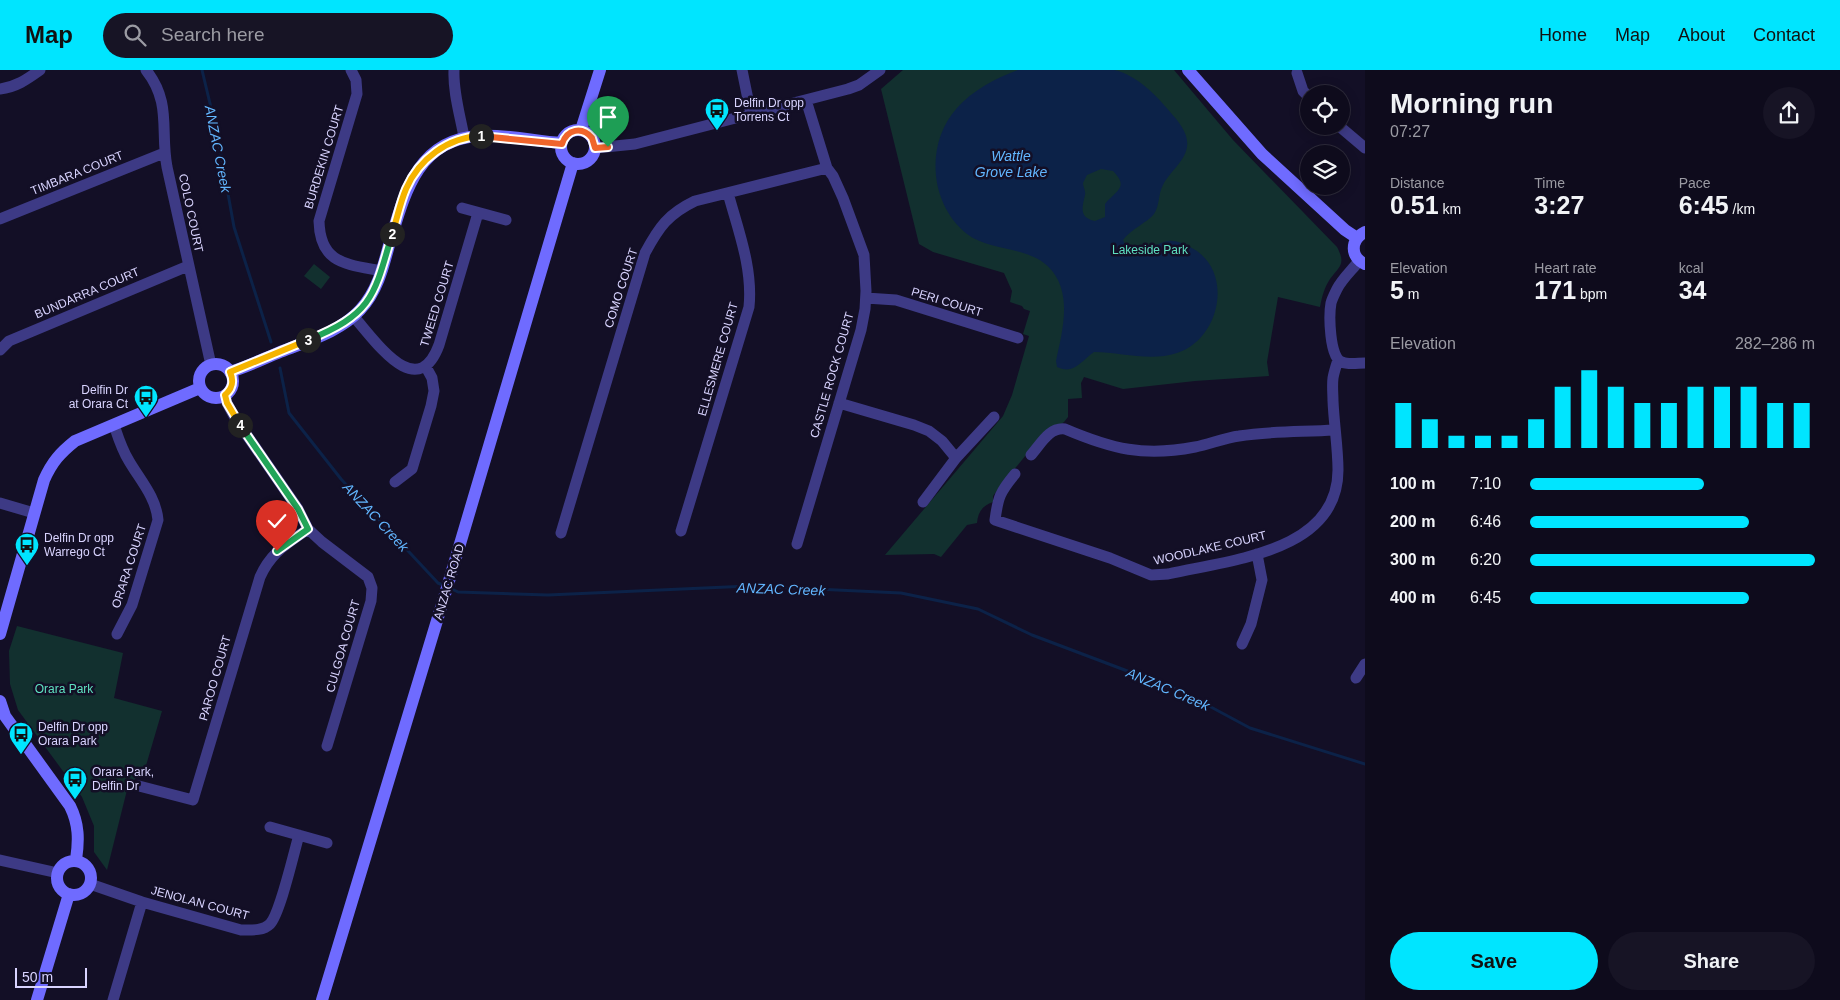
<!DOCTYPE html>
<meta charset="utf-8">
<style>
body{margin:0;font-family:Helvetica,sans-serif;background:#171425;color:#f1f3f6;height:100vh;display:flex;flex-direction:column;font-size:19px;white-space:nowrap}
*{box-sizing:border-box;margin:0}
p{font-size:16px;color:#9b9ba3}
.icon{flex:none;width:28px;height:28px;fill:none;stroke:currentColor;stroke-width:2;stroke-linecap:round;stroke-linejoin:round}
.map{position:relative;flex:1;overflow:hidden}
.details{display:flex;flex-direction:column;background:#0e0b1c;width:475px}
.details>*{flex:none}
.controls{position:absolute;left:1300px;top:15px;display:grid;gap:10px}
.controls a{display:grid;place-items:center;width:50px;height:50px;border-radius:50%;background:#0e0b1c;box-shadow:0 2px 12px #0003,0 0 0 1px #2e2b3b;font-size:25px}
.scale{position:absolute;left:15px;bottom:12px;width:72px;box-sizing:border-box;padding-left:5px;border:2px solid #d9d4ff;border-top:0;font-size:14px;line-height:18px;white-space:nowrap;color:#d9d4ff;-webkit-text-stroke:4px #130f26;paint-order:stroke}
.pin{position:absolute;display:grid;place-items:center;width:42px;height:42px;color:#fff;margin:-51px -21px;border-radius:50% 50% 50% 0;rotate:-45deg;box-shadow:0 0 5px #0007}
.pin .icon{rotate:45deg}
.km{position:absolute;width:25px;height:25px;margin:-12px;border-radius:50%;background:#222;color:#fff;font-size:14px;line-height:25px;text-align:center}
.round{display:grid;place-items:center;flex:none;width:52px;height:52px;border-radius:26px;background:#171425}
.overview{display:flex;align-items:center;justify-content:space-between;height:85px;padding:0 25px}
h1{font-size:28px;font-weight:800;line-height:38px}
.figures{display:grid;grid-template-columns:repeat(3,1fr);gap:8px;height:85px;padding:5px 25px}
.figures div{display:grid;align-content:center}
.figures b{font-size:25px;font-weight:800}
.figures small{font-size:14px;font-weight:400}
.figures p{font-size:14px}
.chart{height:140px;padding:10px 25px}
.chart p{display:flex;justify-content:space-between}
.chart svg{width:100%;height:90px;margin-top:5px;stroke:#00e5ff;stroke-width:6}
.cta{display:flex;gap:10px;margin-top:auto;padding:10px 25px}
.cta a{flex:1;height:58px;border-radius:30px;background:#00e5ff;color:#111;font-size:20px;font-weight:800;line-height:58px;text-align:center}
.cta a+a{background:#171425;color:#f1f3f6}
ul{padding:0 25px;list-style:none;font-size:16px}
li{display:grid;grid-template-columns:80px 60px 1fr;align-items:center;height:38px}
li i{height:12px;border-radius:6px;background:#00e5ff}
header{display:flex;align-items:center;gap:30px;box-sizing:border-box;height:70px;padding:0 25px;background:#00e5ff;color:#111}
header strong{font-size:24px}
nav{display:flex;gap:28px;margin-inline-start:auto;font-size:18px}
.search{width:350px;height:45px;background:#171425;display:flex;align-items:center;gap:12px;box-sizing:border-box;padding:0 18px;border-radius:28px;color:#9b9ba3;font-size:19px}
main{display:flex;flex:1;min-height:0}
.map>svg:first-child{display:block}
.green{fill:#12302f}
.water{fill:#0c2248;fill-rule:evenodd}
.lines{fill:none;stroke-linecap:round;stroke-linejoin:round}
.stream{stroke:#0c2248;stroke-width:3}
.street{stroke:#3d3a85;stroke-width:11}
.secondary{stroke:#6f6bff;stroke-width:12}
.split-1-casing{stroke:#fff;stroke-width:10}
.split-2-casing{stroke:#fff;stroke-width:10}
.split-3-casing{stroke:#fff;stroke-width:10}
.split-4-casing{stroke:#fff;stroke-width:10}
.split-5-casing{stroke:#fff;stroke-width:10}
.split-1{stroke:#f0652b;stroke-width:6}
.split-2{stroke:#f5b400;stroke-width:6}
.split-3{stroke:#22a559;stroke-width:6}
.split-4{stroke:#f5b400;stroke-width:6}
.split-5{stroke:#22a559;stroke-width:6}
.labels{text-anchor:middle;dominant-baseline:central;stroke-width:5;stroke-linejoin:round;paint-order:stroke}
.poi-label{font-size:12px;fill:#d9d4ff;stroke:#130f26;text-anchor:start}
.street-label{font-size:12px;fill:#d9d4ff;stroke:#130f26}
.park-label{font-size:12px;fill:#5fe0c0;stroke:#130f26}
.water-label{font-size:14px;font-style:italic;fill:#62b6ff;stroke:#130f26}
</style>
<header>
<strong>Map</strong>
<div class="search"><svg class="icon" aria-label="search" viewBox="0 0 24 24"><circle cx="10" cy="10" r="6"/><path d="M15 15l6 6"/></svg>Search here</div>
<nav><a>Home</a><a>Map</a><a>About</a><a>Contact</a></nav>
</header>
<main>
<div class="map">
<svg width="1365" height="930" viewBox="0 0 1365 930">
<rect width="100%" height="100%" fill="#130f26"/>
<path class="green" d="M903 0H1174L1233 70 1337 177C1346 194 1340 196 1330 209 1324 218 1322 227 1320 237L1278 227 1267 292 1269 306 1195 311 1123 319 1084 307 1081 313 1082 328 1068 329V347L1064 352 1040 368 998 419 993 426V432C982 436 978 442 977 453L967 455 941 487 934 484 885 485 1003 346 1012 325 1029 266 1023 264 1030 241 1024 239 1022 236 1010 232 1012 221 1004 203 933 182 919 174 881 19Z
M314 194 330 207 321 219 304 206Z
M17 556 123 583 114 628 162 641 145 699 128 716 107 800 94 782V756L82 727 18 640 10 614 9 581Z"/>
<path class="water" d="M1018 0C1041 0 1064 0 1087 0 1096 0 1106 0 1114 0 1137 5 1157 26 1171 43 1179 52 1189 64 1187 77 1184 93 1170 101 1163 115 1158 124 1160 135 1154 144 1148 152 1131 159 1123 170L1129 184 1134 187C1147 184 1156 172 1169 171 1175 170 1184 174 1190 177 1235 199 1221 269 1177 283 1150 292 1121 282 1094 282 1081 291 1074 305 1057 297L1056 291C1062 263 1072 227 1053 202 1033 175 992 183 967 164 929 134 925 73 957 38 973 20 996 8 1018 0ZM1101 99 1113 101C1130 118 1115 121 1105 134V147L1095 151C1079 148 1082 138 1085 125 1086 121 1083 117 1083 113L1087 105Z"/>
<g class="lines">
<path class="stream" d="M202 0 217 63 234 157 271 272
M280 298 289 343 341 409 438 513 445 516
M450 518 458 522 548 525 749 516 901 523 978 539 1032 565 1183 622 1250 658 1365 694"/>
<path class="street" d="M146 0C172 33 160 60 167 97L211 295
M351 0 356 10 357 24 319 151C320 194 346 194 382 201
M454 0C453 22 460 45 464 67
M742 0 751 44
M1297 3 1303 21 1309 27
M0 19C16 17 26 10 40 0
M1339 56 1365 78
M595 78 635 74 848 19 859 15 880 0
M462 138 506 150
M0 149 164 83
M1359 191C1352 200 1342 209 1337 219 1335 223 1332 229 1331 233 1329 244 1329 288 1342 292 1348 295 1358 293 1365 293
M866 228 896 230 1018 268
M354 247C375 270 417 334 439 275L478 143
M0 280 9 271 188 196
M225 325 227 333 235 348 298 439 308 459 322 472 368 507 372 518 371 531 327 676
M839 333 914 355 929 361 942 371 956 388
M114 355C118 367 122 380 129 391 140 410 156 427 158 450L132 535 117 564
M1031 385C1041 374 1049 357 1065 359 1112 379 1144 387 1195 377 1210 374 1224 368 1239 366 1270 361 1303 362 1334 360
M1015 404C1000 422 998 427 995 450L1110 488 1151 505 1168 504C1228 490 1338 483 1338 400 1338 378 1334 354 1333 331 1333 324 1332 316 1333 308 1334 302 1336 296 1338 290
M395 412 412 399 431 336 434 321 432 308 426 297
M923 432 956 388 994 347
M0 433 34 443
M681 461 749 237C753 198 738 160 728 123
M561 463 645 183C659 157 668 144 695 131L827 98
M797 474 861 260 865 239 866 221 864 185 843 128 833 106 827 98 806 30
M1242 574 1251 554 1262 510 1257 484
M1356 608 1365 594
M139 716 193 730 260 507C271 482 287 474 308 459
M270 757 327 773
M0 790 58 803
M90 814 142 832 241 860C251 860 263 861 270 854 280 844 294 782 299 765
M113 930 142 832"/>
<path class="secondary" d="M1188 0 1262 84 1345 160 1357 168
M581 60 600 0
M561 77a17 17 0 1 1 34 0a17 17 0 1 1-34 0Z
M1365 162C1350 170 1350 187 1365 194
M199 311a17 17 0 1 1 34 0a17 17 0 1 1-34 0Z
M230 302C247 297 263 289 280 282 307 271 340 262 360 240 377 222 383 198 389 175 404 126 416 70 478 66 505 64 534 71 561 73
M0 564 44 410C52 392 60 383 75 371L200 318
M0 631 5 646 70 736C79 754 79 770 76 790
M57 808a17 17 0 1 1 34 0a17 17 0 1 1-34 0Z
M37 930 69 824
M322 930 449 511 573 93"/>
</g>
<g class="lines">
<defs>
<path id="split-1" d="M481 66 562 74C567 59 582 56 592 68L595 78 608 77"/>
<path id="split-2" d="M392 164C397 149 400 133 406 119 419 89 448 67 481 66"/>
<path id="split-3" d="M308 270C372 244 374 227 392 164"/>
<path id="split-4" d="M240 355 227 333 225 325C233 318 234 311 230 302L308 270"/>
<path id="split-5" d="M240 355 298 439 308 459 277 481"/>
</defs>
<use href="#split-1" class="split-1-casing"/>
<use href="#split-2" class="split-2-casing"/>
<use href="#split-3" class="split-3-casing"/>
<use href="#split-4" class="split-4-casing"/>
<use href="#split-5" class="split-5-casing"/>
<use href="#split-1" class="split-1"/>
<use href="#split-2" class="split-2"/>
<use href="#split-3" class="split-3"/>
<use href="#split-4" class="split-4"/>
<use href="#split-5" class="split-5"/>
</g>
<defs>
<symbol id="bus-pin" viewBox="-11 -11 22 30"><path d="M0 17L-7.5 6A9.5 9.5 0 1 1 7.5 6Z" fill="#00e5ff" stroke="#130f26"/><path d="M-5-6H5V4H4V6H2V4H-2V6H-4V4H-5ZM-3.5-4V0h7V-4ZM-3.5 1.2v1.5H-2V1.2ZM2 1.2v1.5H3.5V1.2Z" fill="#111"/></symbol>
</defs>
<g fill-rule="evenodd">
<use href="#bus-pin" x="703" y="26" width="28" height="38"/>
<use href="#bus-pin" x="132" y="313" width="28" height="38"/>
<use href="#bus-pin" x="13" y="461" width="28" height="38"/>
<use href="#bus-pin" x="7" y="650" width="28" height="38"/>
<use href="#bus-pin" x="61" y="695" width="28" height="38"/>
</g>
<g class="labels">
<g class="poi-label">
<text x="734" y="33">Delfin Dr opp<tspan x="734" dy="14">Torrens Ct</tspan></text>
<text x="128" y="320" text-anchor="end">Delfin Dr<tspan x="128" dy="14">at Orara Ct</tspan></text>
<text x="44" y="468">Delfin Dr opp<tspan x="44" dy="14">Warrego Ct</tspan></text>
<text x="38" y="657">Delfin Dr opp<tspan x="38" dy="14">Orara Park</tspan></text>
<text x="92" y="702">Orara Park,<tspan x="92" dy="14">Delfin Dr</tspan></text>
</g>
<g class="street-label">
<text transform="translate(324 87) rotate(-73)">BURDEKIN COURT</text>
<text transform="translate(77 103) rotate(-22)">TIMBARA COURT</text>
<text transform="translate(191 143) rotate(78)">COLO COURT</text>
<text transform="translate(621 218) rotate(-72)">COMO COURT</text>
<text transform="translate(87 223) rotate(-23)">BUNDARRA COURT</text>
<text transform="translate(947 232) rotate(17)">PERI COURT</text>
<text transform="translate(437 234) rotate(-73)">TWEED COURT</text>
<text transform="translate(718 289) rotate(-74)">ELLESMERE COURT</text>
<text transform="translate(832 305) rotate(-74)">CASTLE ROCK COURT</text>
<text transform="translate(1210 478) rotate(-13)">WOODLAKE COURT</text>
<text transform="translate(129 496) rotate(-72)">ORARA COURT</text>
<text transform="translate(449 512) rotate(-73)">ANZAC ROAD</text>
<text transform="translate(343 576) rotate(-74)">CULGOA COURT</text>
<text transform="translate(215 608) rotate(-74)">PAROO COURT</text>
<text transform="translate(200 833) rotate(15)">JENOLAN COURT</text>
</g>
<g class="park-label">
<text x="1150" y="180">Lakeside Park</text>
<text x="64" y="619">Orara Park</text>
</g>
<g class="water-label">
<text transform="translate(218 79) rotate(79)">ANZAC Creek</text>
<text x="1011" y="86">Wattle<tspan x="1011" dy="16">Grove Lake</tspan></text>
<text transform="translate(376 447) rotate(47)">ANZAC Creek</text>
<text transform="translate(781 519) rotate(2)">ANZAC Creek</text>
<text transform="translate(1168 619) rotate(23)">ANZAC Creek</text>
</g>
</g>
</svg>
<div class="controls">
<a><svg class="icon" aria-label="locate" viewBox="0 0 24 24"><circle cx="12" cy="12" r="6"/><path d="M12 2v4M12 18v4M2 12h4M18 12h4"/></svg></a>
<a><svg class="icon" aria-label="layers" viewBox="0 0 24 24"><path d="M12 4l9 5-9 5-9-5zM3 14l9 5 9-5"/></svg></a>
</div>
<div class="scale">50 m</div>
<div class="pin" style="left:608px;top:77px;background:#1e9e55"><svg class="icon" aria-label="arrive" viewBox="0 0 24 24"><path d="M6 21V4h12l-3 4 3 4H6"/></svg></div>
<div class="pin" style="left:277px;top:481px;background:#d93025"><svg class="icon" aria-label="check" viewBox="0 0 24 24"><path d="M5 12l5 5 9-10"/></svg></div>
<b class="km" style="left:481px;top:66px">1</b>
<b class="km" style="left:392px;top:164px">2</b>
<b class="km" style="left:308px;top:270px">3</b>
<b class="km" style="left:240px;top:355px">4</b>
</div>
<section class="details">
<div class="overview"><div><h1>Morning run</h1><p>07:27</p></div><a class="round"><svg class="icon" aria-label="share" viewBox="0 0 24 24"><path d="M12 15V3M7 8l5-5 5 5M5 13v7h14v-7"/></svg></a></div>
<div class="figures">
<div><p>Distance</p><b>0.51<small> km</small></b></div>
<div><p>Time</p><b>3:27</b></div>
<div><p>Pace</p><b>6:45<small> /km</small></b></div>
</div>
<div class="figures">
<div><p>Elevation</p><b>5<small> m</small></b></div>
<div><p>Heart rate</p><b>171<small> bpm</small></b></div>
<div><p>kcal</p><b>34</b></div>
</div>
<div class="chart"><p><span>Elevation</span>282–286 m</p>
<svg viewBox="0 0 160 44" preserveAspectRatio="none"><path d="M5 44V22M15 44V30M25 44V38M35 44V38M45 44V38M55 44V30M65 44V14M75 44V6M85 44V14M95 44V22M105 44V22M115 44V14M125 44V14M135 44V14M145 44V22M155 44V22"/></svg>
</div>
<ul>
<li><b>100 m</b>7:10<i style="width:61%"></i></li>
<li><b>200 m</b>6:46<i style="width:77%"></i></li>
<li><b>300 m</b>6:20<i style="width:100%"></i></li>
<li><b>400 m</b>6:45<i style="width:77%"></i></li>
</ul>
<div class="cta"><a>Save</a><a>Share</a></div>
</section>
</main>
